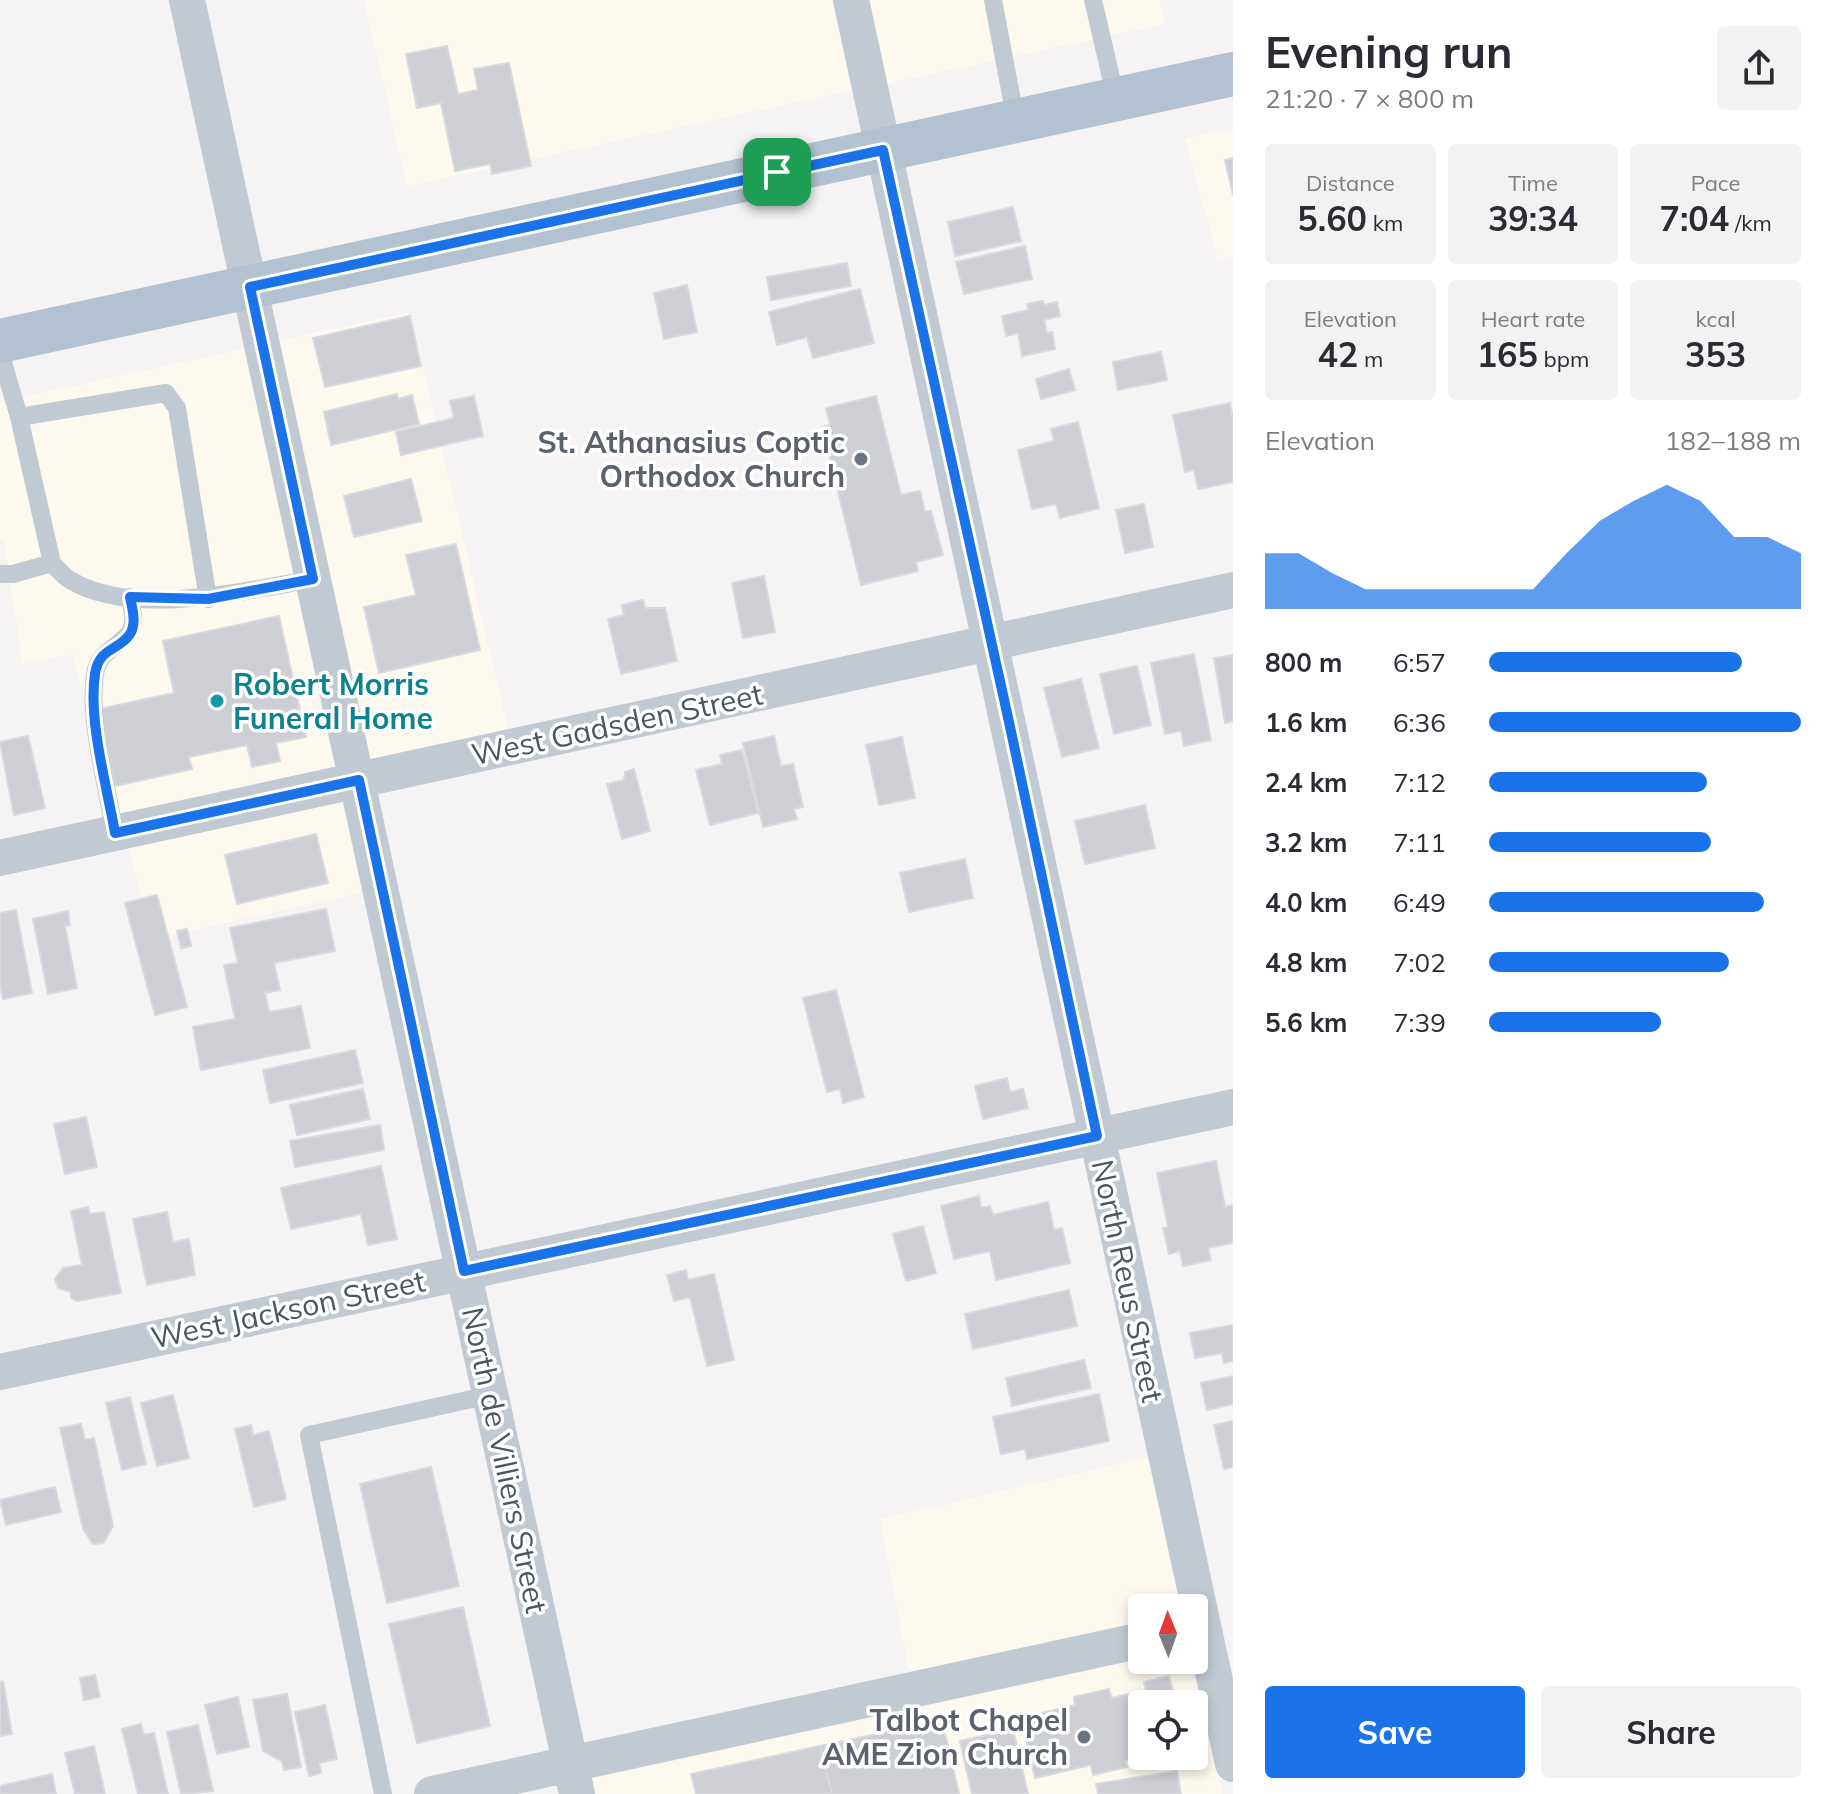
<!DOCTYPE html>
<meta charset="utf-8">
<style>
body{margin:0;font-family:Mulish,sans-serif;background:#f2f2f3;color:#2b2b33;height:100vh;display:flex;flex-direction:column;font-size:30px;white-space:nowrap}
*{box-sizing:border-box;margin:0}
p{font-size:26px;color:#7c7c81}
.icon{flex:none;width:44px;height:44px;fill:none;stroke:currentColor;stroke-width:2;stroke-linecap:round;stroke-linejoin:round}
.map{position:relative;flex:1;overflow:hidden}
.drawer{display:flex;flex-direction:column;background:#fff;width:600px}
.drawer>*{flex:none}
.needle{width:52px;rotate:359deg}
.controls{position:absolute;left:1128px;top:1594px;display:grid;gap:16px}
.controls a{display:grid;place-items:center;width:80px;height:80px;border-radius:8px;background:#fff;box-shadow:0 4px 12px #0003;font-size:40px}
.pin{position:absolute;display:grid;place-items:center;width:68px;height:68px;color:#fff;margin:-34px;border-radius:16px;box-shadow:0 4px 12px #0006}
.round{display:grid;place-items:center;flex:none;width:84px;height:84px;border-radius:8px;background:#f2f2f3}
.head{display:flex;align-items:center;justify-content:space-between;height:136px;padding:0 32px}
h1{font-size:44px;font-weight:700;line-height:60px}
.figures{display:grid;grid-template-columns:repeat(3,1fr);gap:12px;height:136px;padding:8px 32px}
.figures div{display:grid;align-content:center;border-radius:8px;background:#f2f2f3;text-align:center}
.figures b{font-size:34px;font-weight:700}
.figures small{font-size:22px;font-weight:400}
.figures p{font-size:22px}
.chart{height:224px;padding:16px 32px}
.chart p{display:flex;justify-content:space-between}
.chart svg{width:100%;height:144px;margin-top:8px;fill:#1a73e8;opacity:.7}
.button{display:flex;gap:16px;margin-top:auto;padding:16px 32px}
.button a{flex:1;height:92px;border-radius:8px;background:#1a73e8;color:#fff;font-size:32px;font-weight:700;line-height:92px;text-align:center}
.button a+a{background:#f2f2f3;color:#2b2b33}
ul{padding:0 32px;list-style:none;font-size:26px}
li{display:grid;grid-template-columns:128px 96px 1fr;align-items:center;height:60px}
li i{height:20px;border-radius:10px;background:#1a73e8}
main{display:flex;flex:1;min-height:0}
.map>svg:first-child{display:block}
.commercial{fill:#fdf9ef;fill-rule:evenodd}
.building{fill:#cdcfd5;stroke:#d7d9de;stroke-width:2}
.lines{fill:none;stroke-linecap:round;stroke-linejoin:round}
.service{stroke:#c1cad2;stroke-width:18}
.minor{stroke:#c1cad2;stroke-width:36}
.primary{stroke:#b3c2d1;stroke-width:44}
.route-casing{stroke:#fff;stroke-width:16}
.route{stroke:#1a73e8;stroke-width:10}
.worship-dot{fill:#6b7280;stroke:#fff;stroke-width:3}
.culture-dot{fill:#0f9aa8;stroke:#fff;stroke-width:3}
.labels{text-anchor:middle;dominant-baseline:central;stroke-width:7;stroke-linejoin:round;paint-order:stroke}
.worship-label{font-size:30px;font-weight:bold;fill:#5b616d;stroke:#fff;text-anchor:end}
.culture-label{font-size:30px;font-weight:bold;fill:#0d838f;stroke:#fff;text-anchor:start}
.street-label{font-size:30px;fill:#4a5661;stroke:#fff}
</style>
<main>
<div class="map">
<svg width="1233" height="1794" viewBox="0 0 1233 1794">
<rect width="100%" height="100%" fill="#f5f3f3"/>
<path class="commercial" d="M364 0H834L854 90 407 186Z
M867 0H1160L1165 24 885 84Z
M1233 128V256L1218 259 1185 139Z
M410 312 508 729 370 759 278 341Z
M247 348 339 766 118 814 73 655 22 662 4 541H0V402Z
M347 801 366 892 153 939 128 848Z
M1150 1457 1183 1608H1142V1621L909 1672 880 1519Z
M1142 1659 1194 1660 1223 1794H593L590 1779ZM1142 1704H1194V1756H1142Z"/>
<path class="building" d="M447 46 458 94 478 90 474 69 509 63 531 166 492 174 490 164 455 171 441 103 417 108 406 54Z
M1233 158V195L1225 160Z
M1013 207 1021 241 955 256 948 222Z
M1025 246 1032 279 964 294 956 262Z
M847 263 851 286 771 300 767 277Z
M687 285 697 332 664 339 654 293Z
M860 289 874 343 813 358 807 337 777 345 769 312Z
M1043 301 1044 305 1057 302 1060 316 1044 320 1047 333 1052 332 1055 349 1022 356 1018 333 1006 336 1002 316 1029 310 1027 304Z
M410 316 421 366 325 387 313 338Z
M1161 352 1167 380 1118 390 1113 362Z
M1069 369 1075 390 1041 399 1036 379Z
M397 394 398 399 412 395 419 424 331 445 324 412Z
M474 396 483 436 401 455 396 432 454 418 450 401Z
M876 396 901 495 920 491 925 512 931 511 943 555 916 562 918 571 861 585 822 427 830 425 826 408Z
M1230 403 1233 420V482L1198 489 1194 470 1185 472 1173 415Z
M1078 422 1099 508 1060 518 1056 504 1032 509 1018 450 1054 441 1051 429Z
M411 479 422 521 354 537 344 496Z
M1144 504 1153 547 1125 553 1116 510Z
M456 544 480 650 379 673 364 607 416 595 406 555Z
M764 576 775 632 743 638 732 583Z
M643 600 645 608H665L677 661 621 674 608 619 624 615 622 605Z
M279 616 306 737 276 743 280 761 252 767 247 745 189 757 192 769 115 786 99 709 174 693 163 641Z
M1194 654 1211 740 1184 746 1181 731 1165 734 1151 663Z
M1233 655V721L1225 723 1214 658Z
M1137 666 1151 725 1114 734 1100 674Z
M1081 679 1099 748 1062 757 1044 688Z
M28 736 45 808 14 815 0 742Z
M774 736 781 766 793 764 803 807 794 809 797 819 763 827 743 743Z
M902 737 915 798 879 805 866 745Z
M742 750 758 813 710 825 696 770 722 764 720 755Z
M634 769 650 831 622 839 607 784 624 780 625 772Z
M1145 805 1155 848 1085 864 1075 821Z
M316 834 328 883 237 904 225 855Z
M965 859 973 898 909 912 900 873Z
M157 895 187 1007 155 1015 125 903Z
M326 909 335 951 274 963 280 990 265 993 269 1012 301 1006 310 1048 201 1070 193 1027 235 1019 224 965 238 963 230 928Z
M16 910 32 993 3 999 0 986V913Z
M68 911 70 925 65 926 77 988 48 994 33 919Z
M187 929 191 946 181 948 177 931Z
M836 990 864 1097 843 1103 840 1089 827 1092 803 998Z
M355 1050 363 1083 270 1103 263 1070Z
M1007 1078 1010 1092 1023 1089 1028 1108 983 1119 975 1086Z
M363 1089 370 1119 297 1135 290 1105Z
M86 1117 97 1167 65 1174 54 1124Z
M380 1125 384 1150 295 1167 290 1141Z
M1216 1161 1225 1207 1233 1205V1243L1208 1248 1211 1260 1183 1266 1180 1251 1169 1254 1163 1228 1168 1227 1157 1173Z
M381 1166 397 1239 368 1245 361 1214 291 1229 281 1188Z
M979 1196 981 1208 990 1206 993 1215 1048 1202 1054 1230 1062 1228 1070 1263 996 1280 990 1251 954 1259 941 1206Z
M88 1207 90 1214 104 1212 121 1293 77 1301 71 1298V1292L58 1288 55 1279 63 1268 82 1265 71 1211Z
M167 1212 173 1242 189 1239 195 1275 147 1285 133 1219Z
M923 1226 936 1273 906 1281 893 1234Z
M686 1270 688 1280 714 1274 734 1360 707 1366 690 1297 674 1301 667 1275Z
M1069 1290 1077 1326 973 1349 965 1314Z
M1233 1325V1361L1224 1363 1222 1353 1195 1358 1190 1333Z
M1084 1360 1091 1388 1012 1406 1006 1378Z
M1233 1376V1404L1207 1410 1201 1383Z
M1099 1394 1109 1441 1027 1459 1025 1449 1001 1454 993 1417Z
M173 1395 189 1458 157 1466 141 1403Z
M130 1397 146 1464 122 1470 106 1403Z
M1233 1421V1467L1224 1469 1214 1425Z
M81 1424 85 1440 94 1438 113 1526 103 1543 93 1544 83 1529 60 1428Z
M251 1425 253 1435 269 1431 286 1499 254 1507 235 1429Z
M431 1467 459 1586 387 1603 360 1484Z
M55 1487 61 1512 6 1525 0 1500Z
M463 1607 490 1726 417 1743 389 1624Z
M95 1675 100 1697 84 1700 80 1678Z
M1169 1676 1175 1700 1167 1704H1142V1756H1148L1125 1761 1127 1767 1093 1775 1091 1765 1035 1778 1021 1718 1075 1705 1074 1697 1109 1689 1112 1698 1146 1690 1144 1682Z
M3 1681 12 1734 0 1736V1682Z
M287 1694 301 1767 284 1770 282 1761 263 1751 253 1700Z
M238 1697 249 1747 217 1754 205 1705Z
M325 1705 337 1759 319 1763 321 1773 309 1776 295 1712Z
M942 1720 959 1794H832L820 1746Z
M141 1724 144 1735 154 1733 168 1794H138L122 1729Z
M198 1725 213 1791 181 1794 167 1732Z
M1013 1729 1028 1794H972L960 1741Z
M94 1746 105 1794H75L65 1753Z
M820 1746 832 1794H696L691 1774Z
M1177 1771 1181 1794H1098L1096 1784Z
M52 1774 56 1794H0V1786Z"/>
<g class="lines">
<path class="service" d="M993 0 1016 121
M1093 0 1116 99
M0 352 19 417 52 563C57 568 63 576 70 580 133 618 245 591 313 579
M19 417 166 393 177 408 208 599
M0 574H13L52 563
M115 833C107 786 88 720 95 674 99 646 131 645 133 622 134 614 131 605 130 597
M383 1794 309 1435 490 1395"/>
<path class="minor" d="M187 0 577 1794
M851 0 1233 1764
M0 858 1233 590
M0 1372 1233 1107
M432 1794 1142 1640"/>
<path class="primary" d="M0 341 1233 74"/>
</g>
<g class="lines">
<defs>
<path id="route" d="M883 150 1009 722 1097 1136 464 1271 359 780 115 833C107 786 88 721 95 674 99 647 119 651 130 634 137 623 132 608 130 597L208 599 313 579 250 287Z"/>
</defs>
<use href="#route" class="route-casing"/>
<use href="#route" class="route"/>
</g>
<g class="worship-dot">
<circle cx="861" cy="459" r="8"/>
<circle cx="1084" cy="1737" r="8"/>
</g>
<circle class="culture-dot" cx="217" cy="701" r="8"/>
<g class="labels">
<g class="worship-label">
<text x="845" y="442">St. Athanasius Coptic<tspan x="845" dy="34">Orthodox Church</tspan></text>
<text x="1068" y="1720">Talbot Chapel<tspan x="1068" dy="34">AME Zion Church</tspan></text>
</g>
<g class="culture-label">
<text x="233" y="684">Robert Morris<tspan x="233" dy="34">Funeral Home</tspan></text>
</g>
<g class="street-label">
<text transform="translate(617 724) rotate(-12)">West Gadsden Street</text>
<text transform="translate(1128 1281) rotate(78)">North Reus Street</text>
<text transform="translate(288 1309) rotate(-12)">West Jackson Street</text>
<text transform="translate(505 1460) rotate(78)">North de Villiers Street</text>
</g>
</g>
</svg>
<div class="controls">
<a><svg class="needle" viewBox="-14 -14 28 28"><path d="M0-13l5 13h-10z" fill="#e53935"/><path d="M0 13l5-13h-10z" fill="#7c7c81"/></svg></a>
<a><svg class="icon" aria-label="locate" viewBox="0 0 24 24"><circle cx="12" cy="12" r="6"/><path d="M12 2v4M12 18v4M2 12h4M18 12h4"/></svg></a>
</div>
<div class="pin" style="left:777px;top:172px;background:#1e9e55"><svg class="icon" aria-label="arrive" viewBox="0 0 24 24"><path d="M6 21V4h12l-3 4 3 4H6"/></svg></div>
</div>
<section class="drawer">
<div class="head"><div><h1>Evening run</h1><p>21:20 · 7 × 800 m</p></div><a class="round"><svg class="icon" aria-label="share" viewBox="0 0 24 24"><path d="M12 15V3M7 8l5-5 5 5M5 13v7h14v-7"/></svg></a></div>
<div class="figures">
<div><p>Distance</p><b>5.60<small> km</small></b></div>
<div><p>Time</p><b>39:34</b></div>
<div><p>Pace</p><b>7:04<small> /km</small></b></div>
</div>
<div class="figures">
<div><p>Elevation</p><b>42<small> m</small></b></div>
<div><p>Heart rate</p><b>165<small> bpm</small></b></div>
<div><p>kcal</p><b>353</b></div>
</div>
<div class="chart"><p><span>Elevation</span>182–188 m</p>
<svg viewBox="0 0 160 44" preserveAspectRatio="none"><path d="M0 44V27L10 27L20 33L30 38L40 38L50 38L60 38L70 38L80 38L90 27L100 17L110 11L120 6L130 11L140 22L150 22L160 27V44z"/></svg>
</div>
<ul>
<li><b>800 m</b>6:57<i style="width:81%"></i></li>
<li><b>1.6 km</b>6:36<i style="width:100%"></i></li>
<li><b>2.4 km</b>7:12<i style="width:70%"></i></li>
<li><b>3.2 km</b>7:11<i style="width:71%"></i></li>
<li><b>4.0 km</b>6:49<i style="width:88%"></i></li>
<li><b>4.8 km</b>7:02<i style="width:77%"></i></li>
<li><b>5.6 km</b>7:39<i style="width:55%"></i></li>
</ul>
<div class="button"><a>Save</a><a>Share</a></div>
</section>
</main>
